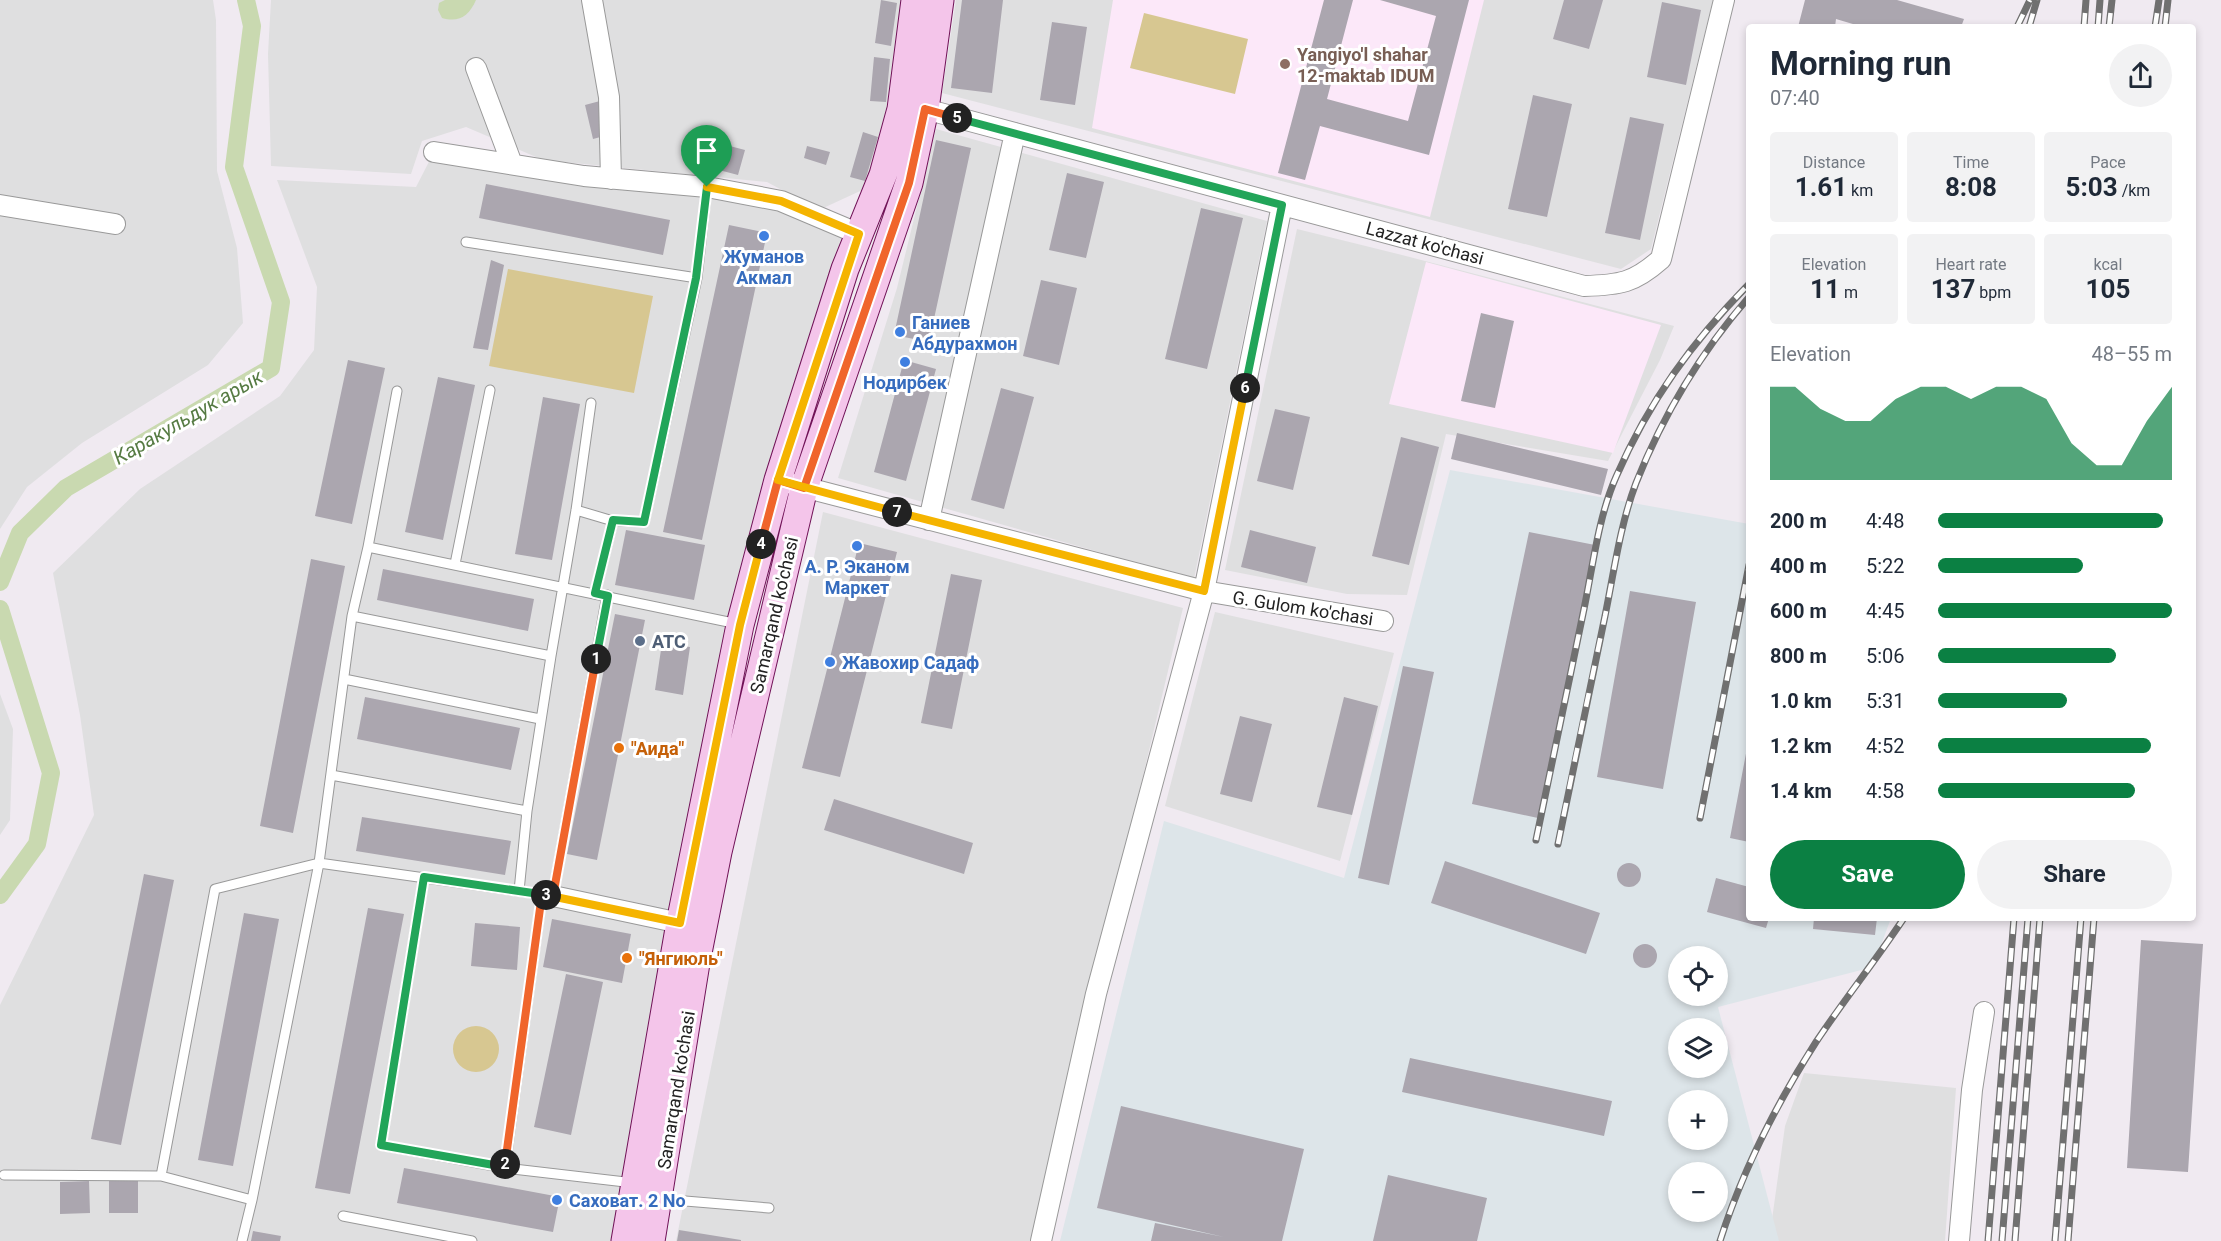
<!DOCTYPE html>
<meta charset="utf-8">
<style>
body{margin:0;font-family:Roboto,sans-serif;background:#f2f2f3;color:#1f2937;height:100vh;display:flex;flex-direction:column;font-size:22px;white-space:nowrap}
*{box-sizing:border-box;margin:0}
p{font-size:20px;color:#747a83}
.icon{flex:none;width:33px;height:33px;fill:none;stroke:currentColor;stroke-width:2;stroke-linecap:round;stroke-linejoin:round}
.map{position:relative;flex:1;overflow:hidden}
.drawer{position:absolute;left:1746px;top:24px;width:450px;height:897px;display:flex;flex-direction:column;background:#fff;border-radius:6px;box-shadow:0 3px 9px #0003}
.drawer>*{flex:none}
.fabs{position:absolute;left:1668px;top:946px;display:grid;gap:12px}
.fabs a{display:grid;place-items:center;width:60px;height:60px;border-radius:50%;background:#fff;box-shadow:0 3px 9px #0003;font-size:30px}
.pin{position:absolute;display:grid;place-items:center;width:51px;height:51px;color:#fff;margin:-62px -26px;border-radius:50% 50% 50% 0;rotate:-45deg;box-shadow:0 0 6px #0007}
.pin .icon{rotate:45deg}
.km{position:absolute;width:30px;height:30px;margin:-15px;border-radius:50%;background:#222;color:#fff;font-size:16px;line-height:30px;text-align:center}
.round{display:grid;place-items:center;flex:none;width:63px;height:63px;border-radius:32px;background:#f2f2f3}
.summary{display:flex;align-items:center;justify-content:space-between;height:102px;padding:0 24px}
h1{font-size:33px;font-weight:700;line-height:45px}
.stats{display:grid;grid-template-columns:repeat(3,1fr);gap:9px;height:102px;padding:6px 24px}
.stats div{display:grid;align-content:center;border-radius:6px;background:#f2f2f3;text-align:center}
.stats b{font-size:26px;font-weight:700}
.stats small{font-size:16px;font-weight:400}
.stats p{font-size:16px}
.chart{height:168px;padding:12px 24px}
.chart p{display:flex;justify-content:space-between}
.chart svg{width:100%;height:108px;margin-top:6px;fill:#0b8043;opacity:.7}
.action{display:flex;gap:12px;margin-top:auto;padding:12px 24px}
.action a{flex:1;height:69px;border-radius:36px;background:#0b8043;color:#fff;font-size:24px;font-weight:700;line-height:69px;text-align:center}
.action a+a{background:#f2f2f3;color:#1f2937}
ul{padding:0 24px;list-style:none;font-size:20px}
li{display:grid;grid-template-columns:96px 72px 1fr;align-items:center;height:45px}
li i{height:15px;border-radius:8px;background:#0b8043}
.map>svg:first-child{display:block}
.residential{fill:#dfdfe0}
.industrial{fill:#dde5e9;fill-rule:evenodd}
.education{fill:#fce8f9}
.pitch{fill:#d7c791}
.water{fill:#c9d9b0}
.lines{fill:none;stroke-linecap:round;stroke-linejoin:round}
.canal{stroke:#c9d9b0;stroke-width:18}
.building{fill:#aba6af}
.service-casing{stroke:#999;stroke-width:11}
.minor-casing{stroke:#999;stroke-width:22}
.secondary-casing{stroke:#701257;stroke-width:29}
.service{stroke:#fff;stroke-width:9}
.minor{stroke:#fff;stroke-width:20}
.secondary{stroke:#f4c5ea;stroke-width:27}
.rail-casing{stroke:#707070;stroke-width:7}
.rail{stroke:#fff;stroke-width:4.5;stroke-dasharray:14;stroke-linecap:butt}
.split-1-casing{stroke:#fff;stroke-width:12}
.split-2-casing{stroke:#fff;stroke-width:12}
.split-3-casing{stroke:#fff;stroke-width:12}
.split-4-casing{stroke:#fff;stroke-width:12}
.split-5-casing{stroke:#fff;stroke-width:12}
.split-6-casing{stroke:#fff;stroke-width:12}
.split-7-casing{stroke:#fff;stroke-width:12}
.split-8-casing{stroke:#fff;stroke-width:12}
.split-1{stroke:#22a559;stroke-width:8}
.split-2{stroke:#f0652b;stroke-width:8}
.split-3{stroke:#22a559;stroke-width:8}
.split-4{stroke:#f5b400;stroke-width:8}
.split-5{stroke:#f0652b;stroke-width:8}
.split-6{stroke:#22a559;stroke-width:8}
.split-7{stroke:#f5b400;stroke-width:8}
.split-8{stroke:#f5b400;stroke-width:8}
.education-dot{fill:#8d6e63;stroke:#fff;stroke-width:2}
.shop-dot{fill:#3f7fe0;stroke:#fff;stroke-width:2}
.service-dot{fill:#5c6f8a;stroke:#fff;stroke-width:2}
.food-dot{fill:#e8710a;stroke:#fff;stroke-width:2}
.labels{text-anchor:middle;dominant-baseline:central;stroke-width:6;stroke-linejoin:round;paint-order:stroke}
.education-label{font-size:18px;font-weight:bold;fill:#785e54;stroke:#fff;text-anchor:start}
.street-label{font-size:18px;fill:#222;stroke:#fff}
.shop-label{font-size:18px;font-weight:bold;fill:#366cbe;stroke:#fff}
.service-label{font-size:18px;font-weight:bold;fill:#4e5e75;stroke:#fff;text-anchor:start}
.food-label{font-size:18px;font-weight:bold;fill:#c56008;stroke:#fff;text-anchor:start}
.water-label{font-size:20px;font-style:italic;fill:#567b43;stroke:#fff}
</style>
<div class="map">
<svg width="2221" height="1241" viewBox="0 0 2221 1241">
<rect width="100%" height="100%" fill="#f0eaf1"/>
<path class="residential" d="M0 0H213L216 20 217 171 237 248 243 323 208 365 82 443 27 487 0 529Z
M271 0H907L871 186 819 210 767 182 543 160 466 127 422 141 411 174 271 166 268 54Z
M956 0H1713L1651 249 1621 269 942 93Z
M936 129 1267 221 1194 579 838 478 897 288Z
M434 152 707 187 859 234 778 480 625 1241H0V1005L94 815 80 715 53 573 140 489 280 396 314 350 317 287 277 180 416 187Z
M1297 229 1402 255 1674 326 1660 360 1608 461 1446 434 1407 595 1347 594 1225 570Z
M823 512 1183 608 1032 1241H676Z
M1215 612 1394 653 1340 861 1165 806Z
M0 694 13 729 10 820 0 835Z
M1804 1073 1956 1088 1945 1241H1769L1785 1126Z"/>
<path class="industrial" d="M1450 470 1749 524V918H1891L1873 967 1718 1007 1779 1241H1060L1164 821 1344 878ZM1678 957H1718V996H1678ZM1678 1029H1718V1068H1678ZM1678 1101H1718V1140H1678ZM1678 1173H1718V1212H1678Z"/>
<path class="education" d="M1113 0H1484L1430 217 1092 128Z
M1426 262 1661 325 1613 453 1389 404Z"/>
<path class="pitch" d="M1144 13 1248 39 1235 94 1130 68Z
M508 269 653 296 634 393 489 366Z
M453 1049a23 23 0 1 1 46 0a23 23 0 1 1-46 0Z"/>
<path class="water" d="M445 0H476C469 16 459 23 442 18L438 10 439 3Z"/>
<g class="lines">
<path class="canal" d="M0 582 20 533 66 488 271 368 281 302 234 167 252 26 246 0
M0 609 51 773 37 844 0 895"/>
</g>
<path class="building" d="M881 0 897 3 891 46 875 43Z
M962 0H1003L992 93 951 88Z
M1324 0H1353L1327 99 1408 121 1436 16 1380 0H1469L1429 155 1320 126 1305 180 1278 173Z
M1564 0H1603L1589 49 1553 39Z
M1805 0H1897L1964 19 1961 27H1863L1836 19 1835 27H1798Z
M1662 2 1701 10 1686 85 1647 77Z
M1052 22 1087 27 1075 105 1040 100Z
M874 57 890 59 886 102 870 101Z
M1533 95 1572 104 1547 217 1508 209Z
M600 101 608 135 593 139 585 105Z
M1630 117 1664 124 1640 240 1605 233Z
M863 132 878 137 865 181 850 177Z
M936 140 971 148 929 342 894 335Z
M726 145 745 150 738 175 719 170Z
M807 146 830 152 826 165 804 158Z
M1067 173 1104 182 1086 258 1049 250Z
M486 184 670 220 663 255 479 218Z
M1201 208 1243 218 1207 369 1165 359Z
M729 225 767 233 702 540 663 532Z
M491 260 504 265 488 350 473 348Z
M1041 280 1077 288 1059 365 1023 356Z
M1481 313 1514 321 1495 408 1461 401Z
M348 360 385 368 352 524 315 516Z
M904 360 936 369 906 481 874 472Z
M438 377 475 385 443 540 405 532Z
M1001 388 1034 397 1004 509 971 500Z
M543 397 580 404 552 560 515 554Z
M1275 409 1310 417 1293 490 1257 481Z
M1457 433 1608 469 1601 495 1451 459Z
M1401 437 1439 447 1409 565 1372 556Z
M626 530 705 545 694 600 615 585Z
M1250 530 1316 547 1307 583 1241 567Z
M1529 532 1595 545 1538 818 1472 804Z
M859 543 897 552 840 777 802 768Z
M311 559 345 566 293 833 260 826Z
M383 569 534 599 528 631 377 600Z
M951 574 982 580 952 729 921 723Z
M1630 591 1696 602 1663 789 1597 777Z
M615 614 645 620 597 860 567 854Z
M662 643 690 647 683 695 655 690Z
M1403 666 1434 672 1389 885 1358 878Z
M365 697 520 728 511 770 357 739Z
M1344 697 1378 706 1352 815 1317 807Z
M1240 716 1272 724 1252 802 1220 794Z
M1748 743 1749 744V842L1730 838Z
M834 799 973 843 964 874 824 830Z
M362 817 511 841 505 875 356 851Z
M1445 861 1600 913 1586 954 1431 903Z
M1617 875a12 12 0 1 1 24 0a12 12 0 1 1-24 0Z
M144 874 174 880 121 1145 91 1139Z
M1716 878 1749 887V918H1769L1766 928 1707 912Z
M368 908 404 914 350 1194 315 1188Z
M244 913 279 919 233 1166 198 1160Z
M1814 918H1877L1875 935 1813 929Z
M552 919 631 934 622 983 543 967Z
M475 923 520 927 517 970 471 966Z
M2141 940 2203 944 2188 1172 2127 1168Z
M1633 956a12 12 0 1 1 24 0a12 12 0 1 1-24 0Z
M566 974 603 982 571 1135 534 1127Z
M1410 1058 1612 1101 1604 1136 1402 1092Z
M1121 1106 1304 1149 1282 1241H1151L1155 1223 1224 1237 1097 1208Z
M404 1168 560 1197 553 1232 397 1203Z
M1388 1175 1487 1198 1477 1241H1373Z
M89 1181 90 1213 60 1214V1182Z
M109 1181H138V1213H109Z
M679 1230 741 1240V1241H677Z
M253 1231 281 1236 280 1241H251Z"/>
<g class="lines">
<defs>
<path id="service" d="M466 242 697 278
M397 391 368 547 352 616 551 656 576 510 591 403
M576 510 613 521
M368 547 738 624
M455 564 490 390
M595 593 613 521 644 522 697 278 707 187
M352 616 319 863 553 896 607 595
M344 679 540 719
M331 775 527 811 519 891
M527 811 551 656
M424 877 381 1145 505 1168
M542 894 505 1168 634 1183
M4 1175 161 1176
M661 1199 769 1208
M343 1216 472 1241
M242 1241 252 1200 319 863 215 889 161 1176 252 1200"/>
<path id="minor" d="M592 0 609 97 611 179
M476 68 512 164
M925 109 1584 286C1620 285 1634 283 1661 259L1724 0
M434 152 584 176 707 187 781 201 859 234
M0 205 115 224
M792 484 1204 591 1383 621
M929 520 1015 133
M553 896 680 923
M1041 1241 1096 994 1204 591 1282 205
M1959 1241 1972 1090 1984 1012"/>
<path id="secondary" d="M625 1241 680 923 740 625 778 480 845 269 883 175 901 109 915 0
M651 1241 696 963 718 852 804 488 909 183 925 109 940 0"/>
</defs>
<use href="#service" class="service-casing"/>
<use href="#minor" class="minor-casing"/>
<use href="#secondary" class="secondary-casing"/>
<use href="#service" class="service"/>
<use href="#minor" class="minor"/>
<use href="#secondary" class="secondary"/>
<defs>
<path id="rail" d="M2017 27 2030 0
M2029 27 2037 0
M2084 27 2086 0
M2098 27 2100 0
M2109 27 2112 0
M2155 27 2159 0
M2165 27 2168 0
M1700 818 1749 565
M1536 840C1552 763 1568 686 1584 609 1593 566 1598 518 1616 477 1649 401 1692 342 1749 284
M1558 844C1573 768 1589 692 1605 616 1614 572 1620 525 1636 483 1663 415 1701 352 1749 297
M1720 1241C1742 1172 1777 1103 1816 1042 1844 1000 1876 960 1904 918
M1988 1241 2014 918
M2002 1241 2028 918
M2015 1241 2040 918
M2055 1241 2081 918
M2068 1241 2094 918"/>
</defs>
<use href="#rail" class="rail-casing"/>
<use href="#rail" class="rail"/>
</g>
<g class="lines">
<defs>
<path id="split-1" d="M596 659 608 596 595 593 613 520 644 522 696 278 707 187"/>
<path id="split-2" d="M505 1164 542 894 553 896 596 659"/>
<path id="split-3" d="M505 1164V1167L381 1145 424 877 546 895"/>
<path id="split-4" d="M546 895 680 923 740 625 761 544"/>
<path id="split-5" d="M761 544 778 480 804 488 909 183 925 109 957 118"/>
<path id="split-6" d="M957 118 1282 205 1245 388"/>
<path id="split-7" d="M897 512 1204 591 1245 388"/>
<path id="split-8" d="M707 187 781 201 859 234 778 480 897 512"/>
</defs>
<use href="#split-1" class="split-1-casing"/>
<use href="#split-2" class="split-2-casing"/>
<use href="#split-3" class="split-3-casing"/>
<use href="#split-4" class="split-4-casing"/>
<use href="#split-5" class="split-5-casing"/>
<use href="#split-6" class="split-6-casing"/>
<use href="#split-7" class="split-7-casing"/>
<use href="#split-8" class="split-8-casing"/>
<use href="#split-1" class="split-1"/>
<use href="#split-2" class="split-2"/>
<use href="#split-3" class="split-3"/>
<use href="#split-4" class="split-4"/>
<use href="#split-5" class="split-5"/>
<use href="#split-6" class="split-6"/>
<use href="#split-7" class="split-7"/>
<use href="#split-8" class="split-8"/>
</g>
<circle class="education-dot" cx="1285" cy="64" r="6"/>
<g class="shop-dot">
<circle cx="764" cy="236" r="6"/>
<circle cx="900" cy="332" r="6"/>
<circle cx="905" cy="362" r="6"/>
<circle cx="857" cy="546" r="6"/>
<circle cx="830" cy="662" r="6"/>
<circle cx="557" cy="1200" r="6"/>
</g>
<circle class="service-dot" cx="640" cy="641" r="6"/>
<g class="food-dot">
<circle cx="619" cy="748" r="6"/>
<circle cx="627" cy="958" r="6"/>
</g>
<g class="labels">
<g class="education-label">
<text x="1297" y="54">Yangiyo'l shahar<tspan x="1297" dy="21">12-maktab IDUM</tspan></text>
</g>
<g class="street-label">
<text transform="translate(1425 243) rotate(15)">Lazzat ko'chasi</text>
<text transform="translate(1303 608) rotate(9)">G. Gulom ko'chasi</text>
<text transform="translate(774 615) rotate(-77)">Samarqand ko'chasi</text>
<text transform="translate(676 1090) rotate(-81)">Samarqand ko'chasi</text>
</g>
<g class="shop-label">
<text x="764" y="256">Жуманов<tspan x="764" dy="21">Акмал</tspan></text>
<text x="912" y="322" text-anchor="start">Ганиев<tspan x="912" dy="21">Абдурахмон</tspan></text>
<text x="905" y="382">Нодирбек</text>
<text x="857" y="566">А. Р. Эканом<tspan x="857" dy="21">Маркет</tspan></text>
<text x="842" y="662" text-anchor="start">Жавохир Садаф</text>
<text x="569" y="1200" text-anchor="start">Саховат. 2 No</text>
</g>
<g class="service-label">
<text x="652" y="641">АТС</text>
</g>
<g class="food-label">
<text x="631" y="748">"Аида"</text>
<text x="639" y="958">"Янгиюль"</text>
</g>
<g class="water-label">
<text transform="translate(188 417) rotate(-30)">Каракульдук арык</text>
</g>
</g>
</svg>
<div class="fabs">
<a><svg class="icon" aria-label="locate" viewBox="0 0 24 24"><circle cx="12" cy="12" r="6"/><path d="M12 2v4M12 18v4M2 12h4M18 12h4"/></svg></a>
<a><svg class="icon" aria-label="layers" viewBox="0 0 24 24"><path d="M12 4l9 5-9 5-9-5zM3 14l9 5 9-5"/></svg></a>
<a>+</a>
<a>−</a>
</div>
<div class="pin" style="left:707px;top:187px;background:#1e9e55"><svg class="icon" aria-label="arrive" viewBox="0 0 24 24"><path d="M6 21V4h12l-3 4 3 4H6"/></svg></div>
<b class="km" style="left:596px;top:659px">1</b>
<b class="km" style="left:505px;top:1164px">2</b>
<b class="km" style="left:546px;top:895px">3</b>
<b class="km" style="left:761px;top:544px">4</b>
<b class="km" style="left:957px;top:118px">5</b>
<b class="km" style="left:1245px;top:388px">6</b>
<b class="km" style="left:897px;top:512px">7</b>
<section class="drawer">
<div class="summary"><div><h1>Morning run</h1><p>07:40</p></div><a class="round"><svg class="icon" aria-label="share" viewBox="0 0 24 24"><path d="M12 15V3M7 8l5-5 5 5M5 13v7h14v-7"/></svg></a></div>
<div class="stats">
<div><p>Distance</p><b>1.61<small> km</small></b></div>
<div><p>Time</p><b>8:08</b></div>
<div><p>Pace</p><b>5:03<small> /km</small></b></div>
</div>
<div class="stats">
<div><p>Elevation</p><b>11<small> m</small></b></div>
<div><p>Heart rate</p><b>137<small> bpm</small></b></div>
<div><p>kcal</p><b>105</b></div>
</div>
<div class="chart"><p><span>Elevation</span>48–55 m</p>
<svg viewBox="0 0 160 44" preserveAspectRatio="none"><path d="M0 44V6L10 6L20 15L30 20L40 20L50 11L60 6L70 6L80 11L90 6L100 6L110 11L120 29L130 38L140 38L150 20L160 6V44z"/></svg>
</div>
<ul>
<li><b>200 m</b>4:48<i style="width:96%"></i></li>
<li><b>400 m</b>5:22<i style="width:62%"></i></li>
<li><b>600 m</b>4:45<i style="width:100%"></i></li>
<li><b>800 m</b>5:06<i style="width:76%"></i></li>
<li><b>1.0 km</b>5:31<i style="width:55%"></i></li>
<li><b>1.2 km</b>4:52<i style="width:91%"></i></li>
<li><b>1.4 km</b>4:58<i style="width:84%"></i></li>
</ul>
<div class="action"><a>Save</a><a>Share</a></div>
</section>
</div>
